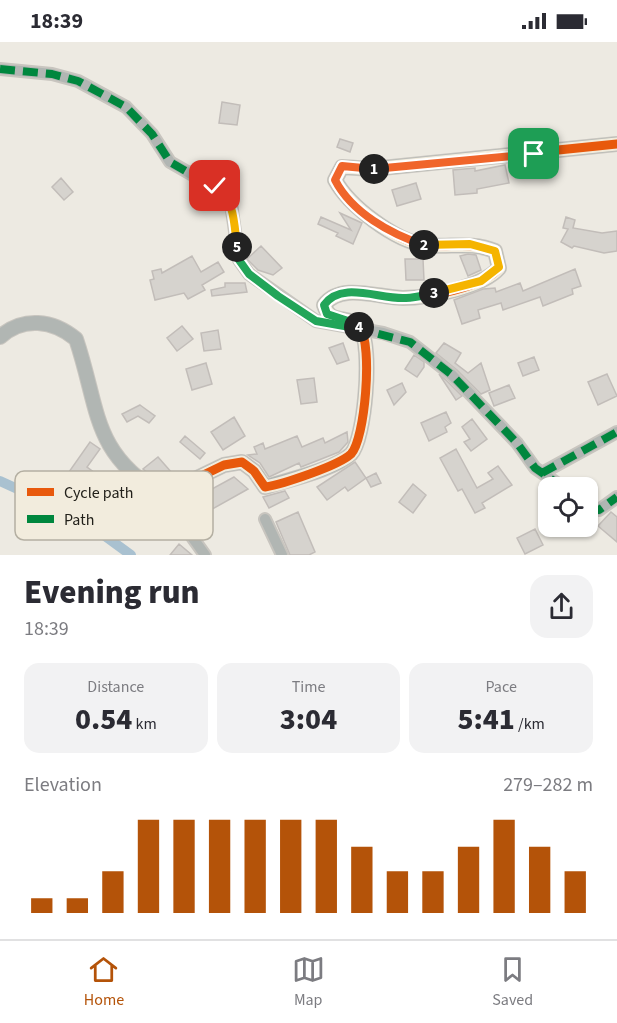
<!DOCTYPE html>
<meta charset="utf-8">
<style>
body{margin:0;font-family:"Source Sans 3",sans-serif;background:#f2f2f3;color:#2b2b33;height:100vh;display:flex;flex-direction:column;font-size:22px;white-space:nowrap}
*{box-sizing:border-box;margin:0}
p{font-size:20px;color:#7c7c81}
.icon{flex:none;width:33px;height:33px;fill:none;stroke:currentColor;stroke-width:2;stroke-linecap:round;stroke-linejoin:round}
.map{position:relative;height:513px;overflow:hidden}
.details{display:flex;flex-direction:column;background:#fff;flex:1}
.details>*{flex:none}
.fabs{position:absolute;left:538px;top:435px;display:grid;gap:12px}
.fabs a{display:grid;place-items:center;width:60px;height:60px;border-radius:12px;background:#fff;box-shadow:0 2px 4px #0004;font-size:30px}
.pin{position:absolute;display:grid;place-items:center;width:51px;height:51px;color:#fff;margin:-26px;border-radius:12px;box-shadow:0 3px 9px #0006}
.km{position:absolute;width:30px;height:30px;margin:-15px;border-radius:50%;background:#222;color:#fff;font-size:16px;line-height:30px;text-align:center}
.round{display:grid;place-items:center;flex:none;width:63px;height:63px;border-radius:18px;background:#f2f2f3}
.summary{display:flex;align-items:center;justify-content:space-between;height:102px;padding:0 24px}
h1{font-size:33px;font-weight:800;line-height:45px}
.metrics{display:grid;grid-template-columns:repeat(3,1fr);gap:9px;height:102px;padding:6px 24px}
.metrics div{display:grid;align-content:center;border-radius:15px;background:#f2f2f3;text-align:center}
.metrics b{font-size:30px;font-weight:800}
.metrics small{font-size:16px;font-weight:400}
.metrics p{font-size:16px}
.chart{height:168px;padding:12px 24px}
.chart p{display:flex;justify-content:space-between}
.chart svg{width:100%;height:108px;margin-top:6px;stroke:#b45309;stroke-width:6}
.status{display:flex;justify-content:space-between;align-items:center;height:42px;padding:0 30px;background:#fff;direction:ltr}
.status svg{height:16px;fill:currentColor}
.tabs{display:flex;justify-content:space-around;align-items:center;height:84px;border-top:2px solid #e1e1e2;background:#fff;font-size:16px;color:#7c7c81}
.tabs a{display:grid;justify-items:center;gap:3px}
.tabs .active{color:#b45309}
.map>svg:first-child{display:block}
.lines{fill:none;stroke-linecap:round;stroke-linejoin:round}
.canal{stroke:#a9c1d0;stroke-width:10}
.building{fill:#d6d3ce;stroke:#c2bdb9;stroke-width:1.5}
.minor-casing{stroke:#c8c5bf;stroke-width:14}
.tertiary-casing{stroke:#c8c5bf;stroke-width:16}
.minor{stroke:#b1b6b3;stroke-width:10}
.tertiary{stroke:#b1b6b3;stroke-width:14}
.quiet{stroke:#00873e;stroke-width:8;stroke-dasharray:15 8;stroke-linecap:butt}
.cycleway-casing{stroke:#f2ecdd;stroke-width:13}
.cycleway{stroke:#e8590c;stroke-width:9}
.split-1-casing{stroke:#fff;stroke-width:12}
.split-2-casing{stroke:#fff;stroke-width:12}
.split-3-casing{stroke:#fff;stroke-width:12}
.split-4-casing{stroke:#fff;stroke-width:12}
.split-5-casing{stroke:#fff;stroke-width:12}
.split-6-casing{stroke:#fff;stroke-width:12}
.split-1{stroke:#f0652b;stroke-width:8}
.split-2{stroke:#f0652b;stroke-width:8}
.split-3{stroke:#f5b400;stroke-width:8}
.split-4{stroke:#22a559;stroke-width:8}
.split-5{stroke:#22a559;stroke-width:8}
.split-6{stroke:#f5b400;stroke-width:8}
.key{fill:#f2ecdd;stroke:#b4afa2;stroke-width:1.5}
.key-label{font-size:16px;fill:#22201a}
</style>
<div class="status"><b>18:39</b><svg viewBox="0 0 49 12"><path d="M0 12V9h3v3zM5 12V6h3v6zM10 12V3h3v9zM15 12V0h3v12zM26 1h20v11H26zM47 4h2v5h-2z"/></svg></div>
<div class="map">
<svg width="617" height="513" viewBox="0 0 617 513">
<rect width="100%" height="100%" fill="#edeae2"/>
<g class="lines">
<path class="canal" d="M0 439 79 475 131 513"/>
</g>
<path class="building" d="M222 60 240 63 237 83 219 81Z
M340 97 353 101 350 110 337 105Z
M505 123 509 141 477 147V151L455 153 453 128 475 126V129Z
M61 136 73 150 64 158 52 145Z
M416 141 421 157 397 164 392 148Z
M340 171 362 181 353 202 336 194 338 191 318 182 321 175 351 188Z
M566 175 575 178 573 186 602 191 617 189V209L604 211 574 204 572 206 561 200 568 187 563 186Z
M261 204 282 226 273 233 258 228 247 217Z
M468 212 476 213 481 228 468 234 460 214Z
M192 214 201 230 218 220 224 230 202 243 205 248 188 257 184 251 155 258 150 238 154 237 152 229 161 227 162 231Z
M405 217H423L424 238H406Z
M575 227 581 244 572 247 573 252 543 264 540 255 503 268 501 261 478 268 480 276 462 282 454 258 483 247 495 246 496 250 520 241 523 249Z
M225 241H245L247 250 212 254 211 248 225 245Z
M182 284 193 297 177 309 167 296Z
M218 288 221 307 204 309 201 291Z
M343 301 349 318 337 322 329 306Z
M444 301 461 311 455 321 468 331 481 321 490 348 481 352 457 328 436 311Z
M414 313 424 320V325L417 335 405 327Z
M534 315 539 328 523 334 518 321Z
M206 321 212 342 192 348 186 327Z
M439 332 447 339 462 354 456 358Z
M607 332 617 354 598 363 588 340Z
M314 336 317 360 301 362 297 338Z
M402 341 406 350 394 363 387 348Z
M509 343 515 356 494 364 489 351Z
M140 363 155 374 149 381 138 374 127 380 122 372Z
M446 370 451 381 445 385 447 390 429 399 421 381Z
M234 375 245 394 223 408 211 390Z
M472 377 487 397 471 409 464 400 470 397 462 385Z
M347 390 348 400 339 410 301 425 299 421 269 435 260 421 248 413 257 412 254 405 263 401 265 407 297 394 302 405 323 396 325 401Z
M185 394 205 411 200 417 180 400Z
M90 400 100 407 87 425 103 437 89 455 64 437Z
M456 407 477 446 493 437 488 431 498 424 512 443 482 461 485 466 475 471 462 447 458 449 440 416Z
M158 415 172 431 161 441 143 427Z
M355 420 366 436 348 449 345 445 327 458 317 445Z
M376 431 381 441 371 445 366 436Z
M234 435 248 447 191 479 183 463 193 457 189 450 200 445 203 452Z
M413 442 426 453 413 471 399 460Z
M285 449 289 456 269 466 263 455Z
M298 470 315 510 309 513H290L276 480Z
M611 470 617 475V500L598 484Z
M535 487 543 503 525 512 517 496Z
M179 502 192 513H170Z"/>
<g class="lines">
<defs>
<path id="minor" d="M0 27 52 32 78 39 126 65 152 92 170 120 224 151 231 161 239 218 249 232 316 279 383 291 410 300 452 333 517 401 535 426 564 446
M542 431 617 390
M162 453 205 513
M588 467 599 468 617 455
M265 477 282 513"/>
<path id="tertiary" d="M0 295C23 274 53 278 76 297 100 368 91 410 162 453L224 423 242 420 254 429 265 445 269 444C291 437 335 427 351 412 365 398 373 303 360 286 349 271 331 285 324 263 341 240 379 256 403 256 428 256 483 245 499 226L495 209C471 199 449 206 425 203 395 199 349 164 335 138L342 125 372 127 617 102"/>
</defs>
<use href="#minor" class="minor-casing"/>
<use href="#tertiary" class="tertiary-casing"/>
<use href="#minor" class="minor"/>
<use href="#tertiary" class="tertiary"/>
<path class="quiet" d="M0 27 52 32 78 39 126 65 152 92 170 120 224 151 231 161 239 218 249 232 316 279 339 283
M356 286 410 300 452 333 517 401 535 426 564 446
M542 431 617 390
M588 467 599 468 617 455"/>
<defs>
<path id="cycleway" d="M162 453 224 423 242 420 254 429 265 445C283 442 338 424 351 412 365 398 373 303 360 286 349 271 331 285 324 263 341 240 379 256 403 256 428 256 483 245 499 226L495 209C471 199 449 206 425 203 395 199 349 164 335 138L342 125 372 127 617 102"/>
</defs>
<use href="#cycleway" class="cycleway-casing"/>
<use href="#cycleway" class="cycleway"/>
</g>
<g class="lines">
<defs>
<path id="split-1" d="M374 127 534 112"/>
<path id="split-2" d="M374 127 342 124 335 138C352 171 391 192 424 203"/>
<path id="split-3" d="M424 203 470 202 495 209 499 225 481 239 434 251"/>
<path id="split-4" d="M359 285 354 281 327 272 324 263C342 238 380 258 406 256 415 256 425 253 434 251"/>
<path id="split-5" d="M237 205 239 218 249 232 278 254 316 279 361 287 359 285"/>
<path id="split-6" d="M215 144C235 158 234 181 237 205"/>
</defs>
<use href="#split-1" class="split-1-casing"/>
<use href="#split-2" class="split-2-casing"/>
<use href="#split-3" class="split-3-casing"/>
<use href="#split-4" class="split-4-casing"/>
<use href="#split-5" class="split-5-casing"/>
<use href="#split-6" class="split-6-casing"/>
<use href="#split-1" class="split-1"/>
<use href="#split-2" class="split-2"/>
<use href="#split-3" class="split-3"/>
<use href="#split-4" class="split-4"/>
<use href="#split-5" class="split-5"/>
<use href="#split-6" class="split-6"/>
</g>
<rect x="15" y="429" width="198" height="69" rx="9" class="key"/>
<rect x="27" y="446" width="27" height="8" fill="#e8590c"/>
<rect x="27" y="473" width="27" height="8" fill="#00873e"/>
<g class="key-label">
<text x="64" y="456">Cycle path</text>
<text x="64" y="483">Path</text>
</g>
</svg>
<div class="fabs">
<a><svg class="icon" aria-label="locate" viewBox="0 0 24 24"><circle cx="12" cy="12" r="6"/><path d="M12 2v4M12 18v4M2 12h4M18 12h4"/></svg></a>
</div>
<div class="pin" style="left:534px;top:112px;background:#1e9e55"><svg class="icon" aria-label="arrive" viewBox="0 0 24 24"><path d="M6 21V4h12l-3 4 3 4H6"/></svg></div>
<div class="pin" style="left:215px;top:144px;background:#d93025"><svg class="icon" aria-label="check" viewBox="0 0 24 24"><path d="M5 12l5 5 9-10"/></svg></div>
<b class="km" style="left:374px;top:127px">1</b>
<b class="km" style="left:424px;top:203px">2</b>
<b class="km" style="left:434px;top:251px">3</b>
<b class="km" style="left:359px;top:285px">4</b>
<b class="km" style="left:237px;top:205px">5</b>
</div>
<section class="details">
<div class="summary"><div><h1>Evening run</h1><p>18:39</p></div><a class="round"><svg class="icon" aria-label="share" viewBox="0 0 24 24"><path d="M12 15V3M7 8l5-5 5 5M5 13v7h14v-7"/></svg></a></div>
<div class="metrics">
<div><p>Distance</p><b>0.54<small> km</small></b></div>
<div><p>Time</p><b>3:04</b></div>
<div><p>Pace</p><b>5:41<small> /km</small></b></div>
</div>
<div class="chart"><p><span>Elevation</span>279–282 m</p>
<svg viewBox="0 0 160 44" preserveAspectRatio="none"><path d="M5 44V38M15 44V38M25 44V27M35 44V6M45 44V6M55 44V6M65 44V6M75 44V6M85 44V6M95 44V17M105 44V27M115 44V27M125 44V17M135 44V6M145 44V17M155 44V27"/></svg>
</div>
</section>
<nav class="tabs">
<a class="active"><svg class="icon" aria-label="home" viewBox="0 0 24 24"><path d="M3 11l9-7 9 7M6 9v11h12V9"/></svg>Home</a>
<a><svg class="icon" aria-label="map" viewBox="0 0 24 24"><path d="M3 6l6-2 6 2 6-2v14l-6 2-6-2-6 2zM9 4v14M15 6v14"/></svg>Map</a>
<a><svg class="icon" aria-label="saved" viewBox="0 0 24 24"><path d="M7 4h10v16l-5-4-5 4z"/></svg>Saved</a>
</nav>
